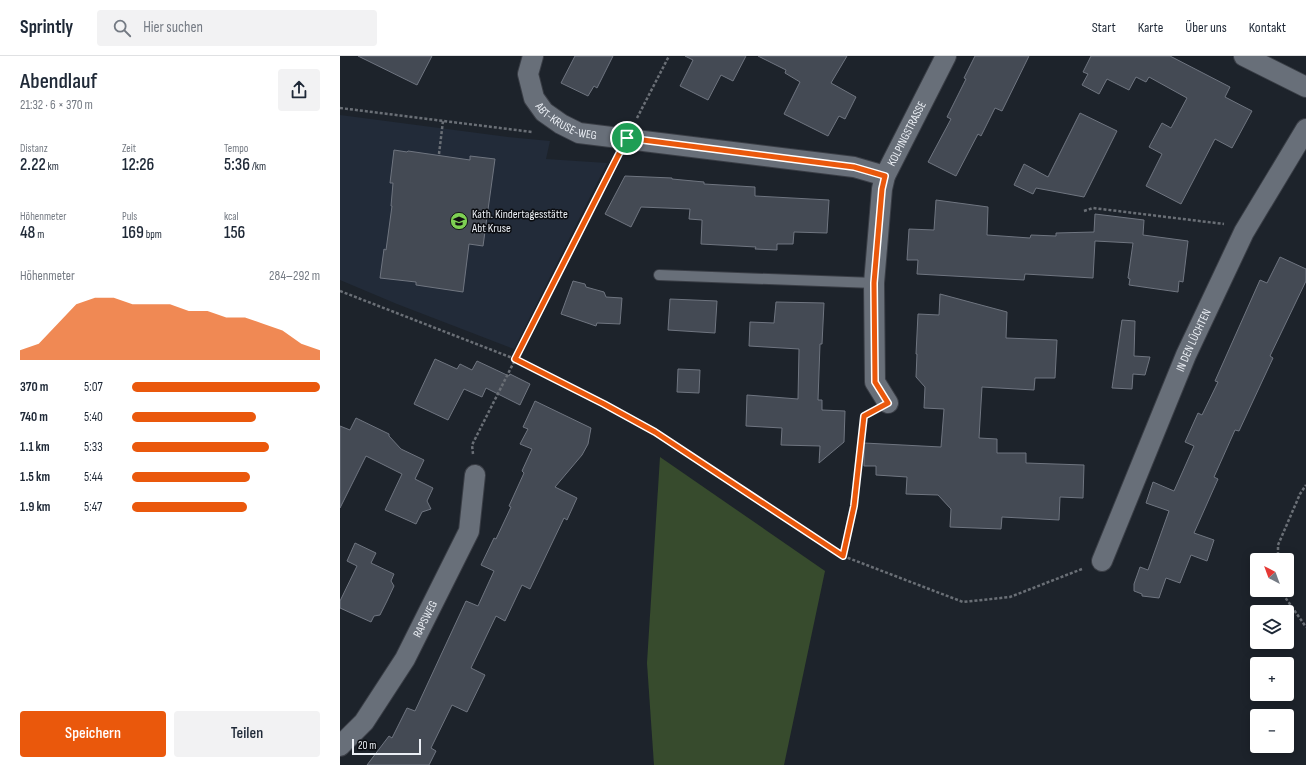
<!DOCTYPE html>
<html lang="de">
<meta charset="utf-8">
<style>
body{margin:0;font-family:"Sofia Sans Condensed",sans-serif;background:#f2f2f3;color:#1f2937;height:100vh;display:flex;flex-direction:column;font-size:15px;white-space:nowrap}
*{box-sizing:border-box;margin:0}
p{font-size:13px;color:#747a83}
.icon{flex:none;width:22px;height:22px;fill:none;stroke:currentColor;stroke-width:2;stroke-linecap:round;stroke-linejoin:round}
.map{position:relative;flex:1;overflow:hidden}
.panel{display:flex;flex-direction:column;background:#fff;width:340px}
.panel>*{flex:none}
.needle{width:26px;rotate:319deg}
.tools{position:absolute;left:910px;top:497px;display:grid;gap:8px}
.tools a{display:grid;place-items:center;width:44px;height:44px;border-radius:4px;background:#fff;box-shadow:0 2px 10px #0003;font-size:20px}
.scale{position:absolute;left:12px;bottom:10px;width:69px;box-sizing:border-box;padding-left:4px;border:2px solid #ebeff5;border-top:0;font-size:11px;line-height:14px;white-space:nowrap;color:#ebeff5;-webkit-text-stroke:3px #0a0c10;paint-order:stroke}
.pin{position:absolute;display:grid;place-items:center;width:34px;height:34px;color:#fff;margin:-17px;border:2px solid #fff;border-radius:50%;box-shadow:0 1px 4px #0007}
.round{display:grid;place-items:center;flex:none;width:42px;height:42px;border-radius:4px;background:#f2f2f3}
.summary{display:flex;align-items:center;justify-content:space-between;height:68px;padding:0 20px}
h1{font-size:22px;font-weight:600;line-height:30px}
.figures{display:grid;grid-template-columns:repeat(3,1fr);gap:6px;height:68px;padding:4px 20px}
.figures div{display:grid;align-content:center}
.figures b{font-size:17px;font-weight:600}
.figures small{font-size:11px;font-weight:400}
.figures p{font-size:11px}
.chart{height:112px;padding:8px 20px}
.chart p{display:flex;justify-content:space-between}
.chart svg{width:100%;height:72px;margin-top:4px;fill:#ea580c;opacity:.7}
.button{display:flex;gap:8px;margin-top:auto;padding:8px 20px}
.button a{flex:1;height:46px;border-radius:4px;background:#ea580c;color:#fff;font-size:16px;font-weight:600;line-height:46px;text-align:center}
.button a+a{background:#f2f2f3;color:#1f2937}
ul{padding:0 20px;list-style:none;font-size:13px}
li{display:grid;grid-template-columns:64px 48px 1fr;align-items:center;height:30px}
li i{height:10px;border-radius:5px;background:#ea580c}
header{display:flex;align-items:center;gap:24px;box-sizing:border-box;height:56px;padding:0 20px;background:#fff;border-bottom:1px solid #e0e1e3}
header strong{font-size:19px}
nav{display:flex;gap:22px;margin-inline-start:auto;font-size:14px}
.search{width:280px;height:36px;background:#f2f2f3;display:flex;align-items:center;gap:10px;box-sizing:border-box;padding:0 14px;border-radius:4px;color:#747a83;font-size:15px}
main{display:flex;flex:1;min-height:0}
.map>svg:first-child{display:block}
.built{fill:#222b39}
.green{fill:#374b2d}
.building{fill:#444a54;stroke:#6f7580}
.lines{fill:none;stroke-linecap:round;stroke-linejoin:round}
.lane-casing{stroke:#3a3e46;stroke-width:12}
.street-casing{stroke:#3a3e46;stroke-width:22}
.path{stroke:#6a6f76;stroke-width:2.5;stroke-dasharray:3 2;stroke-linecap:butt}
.lane{stroke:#686f79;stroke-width:10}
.street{stroke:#686f79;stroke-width:20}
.route-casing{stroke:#fff;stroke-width:8}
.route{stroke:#ea580c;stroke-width:5}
.labels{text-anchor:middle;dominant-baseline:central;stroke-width:3;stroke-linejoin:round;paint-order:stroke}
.street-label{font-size:12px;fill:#ebeff5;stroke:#0a0c10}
.poi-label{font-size:12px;fill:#ebeff5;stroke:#0a0c10;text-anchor:start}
</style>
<header>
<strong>Sprintly</strong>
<div class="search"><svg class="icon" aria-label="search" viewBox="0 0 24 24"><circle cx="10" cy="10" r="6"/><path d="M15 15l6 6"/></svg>Hier suchen</div>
<nav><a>Start</a><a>Karte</a><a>Über uns</a><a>Kontakt</a></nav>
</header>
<main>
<section class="panel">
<div class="summary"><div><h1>Abendlauf</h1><p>21:32 · 6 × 370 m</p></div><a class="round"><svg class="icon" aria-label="share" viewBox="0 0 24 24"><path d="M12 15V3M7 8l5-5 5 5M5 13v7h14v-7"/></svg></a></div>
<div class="figures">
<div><p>Distanz</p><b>2.22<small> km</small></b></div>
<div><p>Zeit</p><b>12:26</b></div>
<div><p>Tempo</p><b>5:36<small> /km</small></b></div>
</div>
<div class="figures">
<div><p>Höhenmeter</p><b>48<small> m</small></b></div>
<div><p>Puls</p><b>169<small> bpm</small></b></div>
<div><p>kcal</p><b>156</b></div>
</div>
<div class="chart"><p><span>Höhenmeter</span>284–292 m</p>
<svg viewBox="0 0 160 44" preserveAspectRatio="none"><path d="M0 44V38L10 34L20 22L30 10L40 6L50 6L60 10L70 10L80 10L90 14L100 14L110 18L120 18L130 22L140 26L150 34L160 38V44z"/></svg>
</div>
<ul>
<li><b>370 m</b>5:07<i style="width:100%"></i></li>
<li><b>740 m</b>5:40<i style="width:66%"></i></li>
<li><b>1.1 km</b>5:33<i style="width:73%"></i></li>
<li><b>1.5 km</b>5:44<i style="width:63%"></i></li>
<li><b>1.9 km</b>5:47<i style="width:61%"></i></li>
</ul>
<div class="button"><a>Speichern</a><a>Teilen</a></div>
</section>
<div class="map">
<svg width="966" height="709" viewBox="0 0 966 709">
<rect width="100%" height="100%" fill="#1d232b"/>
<path class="built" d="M0 59 168 81 210 85 206 103 267 107 174 293 57 248 0 224Z"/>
<path class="green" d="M320 401 485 515 444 709H314L307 607Z"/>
<path class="building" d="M18 0H92L77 29Z
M235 0H273L257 32 254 30 248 40 221 27Z
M345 0H406L393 25 381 19 368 44 340 30 353 4Z
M418 0H507L491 27 516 41 505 63 499 60 488 80 444 58 460 26 445 17 446 14Z
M635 0H689L662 55 655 52 641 80 638 78 616 120 588 106 611 63 607 61 626 23 624 22Z
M751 0H830L890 31 885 41 912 55 892 92 875 83 841 148 806 130 822 98 809 91 822 67 831 72 847 42 809 21 806 26 796 21 789 34 767 23 759 38 742 29 748 18 743 16Z
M740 57 777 75 744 141 696 132 693 138 674 129 684 108 708 121Z
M54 94 67 96 68 95 130 104V100L155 103 143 190 129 188 123 236 76 229V226L40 222 44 193 46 194 52 150H51L53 127H50Z
M285 120 332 122V123L364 126V128L415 131V140L489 144 487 177 454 176 453 188H437V194L415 193 416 191 361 188 362 165V164L349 163 350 153 301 151 291 171 265 158Z
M596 144 648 151 647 179 690 182 691 179 716 180V177L754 176 755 158 804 164 803 179 848 185 843 226 839 225 838 236 789 229 790 223 788 222 793 187 755 185 753 222 685 218 684 224 577 218 578 204H567L569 173 594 174Z
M940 201 966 213V225L930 300 933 302 899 375 895 374 874 421 878 423 854 477 874 484 867 505 851 499 840 527 826 522 819 542 802 540V538L794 535V528L800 511 808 514 829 455 806 447 813 426 834 435 854 390 845 386 858 357 862 359 878 326 875 325 920 224 927 227Z
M233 225 245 228 246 231 264 236 266 241 282 242 280 268 257 267 256 270 221 258Z
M600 238 667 256 666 282 717 284 715 322H695L694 334 642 331 639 382 657 383V397H686V407L744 409 743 442 720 441 719 464 662 461 661 473 610 471 611 453 598 439 566 438 567 421 536 419V410H524V387L601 391 604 353 584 352 585 331 576 321 577 298H576L578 258 599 259Z
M330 243 377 245 375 277 328 274Z
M436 246 484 247 482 288H480L478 344H482V354L505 355 504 386 479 407 480 390 441 389 442 372 406 370 407 339 458 343 459 293 409 290 410 266 434 267Z
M782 264 795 265 794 300 810 301 805 319 793 318 792 333 772 332Z
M95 303 117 313 120 308 132 314 137 305 169 320 170 318 190 328 180 349 146 332 142 341 124 333 108 364 74 348Z
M338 313 360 314 359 337 337 336Z
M195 345 251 372 248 388 242 399 215 431 237 442 227 464 224 462 190 533 182 529 165 565 156 560 131 612 145 619 127 656 112 649 91 692 96 695 89 709H27L49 680 52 682 67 652 75 655 126 545 138 550 154 515 141 509 154 482 156 483 171 451 169 450 184 417 182 415 192 393 180 388 188 373 183 371Z
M16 362 49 378V380L61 393 84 404 75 423 93 432 87 445 91 453 82 456 76 468 45 454 62 418 26 400 0 452V370L10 374Z
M15 487 36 497 31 507 54 518 51 525 54 530 47 545 40 559 34 560 31 566 0 552V545L17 510 7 505Z"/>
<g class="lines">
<defs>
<path id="lane" d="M319 219 534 227"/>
<g id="street">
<path id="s1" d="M193 0 188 18 194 42 204 56 221 68 239 77 514 111 545 120"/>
<path d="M904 0 966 31"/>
<path id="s2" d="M548 347 535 326 534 227 542 133 545 120 606 0"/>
<path id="s3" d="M762 505 846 299 904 176 966 73"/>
<path id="s4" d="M0 690 24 666 65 603 129 475 135 419"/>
</g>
</defs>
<use href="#lane" class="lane-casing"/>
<use href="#street" class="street-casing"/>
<path class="path" d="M0 52 192 76
M297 62 329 0
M99 98 103 65
M744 155 753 152 884 168
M0 235 175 303 264 348 315 376 503 500 514 450 524 360 530 357
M133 398 132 389 276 104
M503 500 623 546 670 541 742 513
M938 504V489L960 438 966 429
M940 534 966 571"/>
<use href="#lane" class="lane"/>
<use href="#street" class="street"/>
</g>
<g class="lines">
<defs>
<path id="route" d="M287 82 514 111 545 120 542 133 534 227 535 326 548 347 524 360 514 450 503 500 315 376 264 348 175 303Z"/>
</defs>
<use href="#route" class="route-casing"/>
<use href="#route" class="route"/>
</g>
<defs>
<symbol id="school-disc" viewBox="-11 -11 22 22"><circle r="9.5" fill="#7ed053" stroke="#0a0c10"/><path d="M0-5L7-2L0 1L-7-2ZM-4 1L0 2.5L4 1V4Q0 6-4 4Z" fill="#111"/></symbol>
</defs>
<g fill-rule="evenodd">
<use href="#school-disc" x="109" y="155" width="20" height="20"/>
</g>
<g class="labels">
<g class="street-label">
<text stroke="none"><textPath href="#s1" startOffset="85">ABT-KRUSE-WEG</textPath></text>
<text stroke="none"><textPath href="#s2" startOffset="279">KOLPINGSTRASSE</textPath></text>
<text stroke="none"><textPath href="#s3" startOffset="239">IN DEN LÜCHTEN</textPath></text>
<text stroke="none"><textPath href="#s4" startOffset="154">RAPSWEG</textPath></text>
</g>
<g class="poi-label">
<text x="132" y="158">Kath. Kindertagesstätte<tspan x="132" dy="14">Abt Kruse</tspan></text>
</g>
</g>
</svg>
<div class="tools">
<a><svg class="needle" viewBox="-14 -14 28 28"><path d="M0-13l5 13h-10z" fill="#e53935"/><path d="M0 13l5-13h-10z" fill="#747a83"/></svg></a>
<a><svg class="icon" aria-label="layers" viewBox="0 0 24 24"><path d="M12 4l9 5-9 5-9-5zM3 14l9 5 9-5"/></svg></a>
<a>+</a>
<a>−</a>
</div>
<div class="scale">20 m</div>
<div class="pin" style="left:287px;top:82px;background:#1e9e55"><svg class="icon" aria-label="arrive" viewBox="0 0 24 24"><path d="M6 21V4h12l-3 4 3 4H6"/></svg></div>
</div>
</main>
